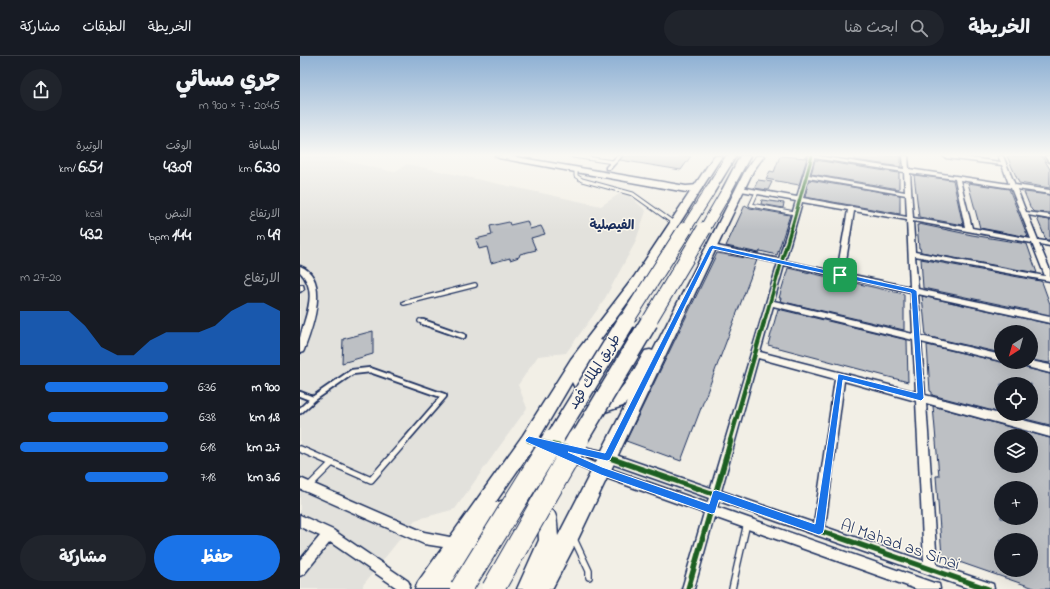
<!DOCTYPE html>
<html lang="ar">
<meta charset="utf-8">
<style>
body{margin:0;font-family:"Indie Flower","Playpen Sans Arabic",sans-serif;background:#20242c;color:#f1f3f6;direction:rtl;height:100vh;display:flex;flex-direction:column;font-size:15px;white-space:nowrap}
*{box-sizing:border-box;margin:0}
p{font-size:13px;color:#9ea1a6}
.icon{flex:none;width:22px;height:22px;fill:none;stroke:currentColor;stroke-width:2;stroke-linecap:round;stroke-linejoin:round}
.map{position:relative;flex:1;overflow:hidden;direction:ltr}
.details{display:flex;flex-direction:column;background:#171b24;width:300px}
.details>*{flex:none}
.needle{width:26px;rotate:217deg}
.fabs{position:absolute;left:694px;top:269px;display:grid;gap:8px}
.fabs a{display:grid;place-items:center;width:44px;height:44px;border-radius:50%;background:#171b24;box-shadow:0 4px 16px #0002;font-size:20px}
.pin{position:absolute;display:grid;place-items:center;width:34px;height:34px;color:#fff;margin:-17px;border-radius:8px;box-shadow:0 2px 6px #0006}
.round{display:grid;place-items:center;flex:none;width:42px;height:42px;border-radius:21px;background:#20242c}
.overview{display:flex;align-items:center;justify-content:space-between;height:68px;padding:0 20px}
h1{font-size:22px;font-weight:800;line-height:30px}
.stats{display:grid;grid-template-columns:repeat(3,1fr);gap:6px;height:68px;padding:4px 20px}
.stats div{display:grid;align-content:center}
.stats b{font-size:17px;font-weight:800}
.stats small{font-size:11px;font-weight:400}
.stats p{font-size:11px}
.chart{height:112px;padding:8px 20px}
.chart p{display:flex;justify-content:space-between}
.chart svg{width:100%;height:72px;margin-top:4px;fill:#1a73e8;opacity:.7}
.action{display:flex;gap:8px;margin-top:auto;padding:8px 20px}
.action a{flex:1;height:46px;border-radius:24px;background:#1a73e8;color:#fff;font-size:16px;font-weight:800;line-height:46px;text-align:center}
.action a+a{background:#20242c;color:#f1f3f6}
ul{padding:0 20px;list-style:none;font-size:13px}
li{display:grid;grid-template-columns:64px 48px 1fr;align-items:center;height:30px}
li i{height:10px;border-radius:5px;background:#1a73e8}
header{display:flex;align-items:center;gap:24px;box-sizing:border-box;height:56px;padding:0 20px;background:#171b24;border-bottom:1px solid #363941}
header strong{font-size:19px}
nav{display:flex;gap:22px;margin-inline-start:auto;font-size:14px}
.search{width:280px;height:36px;background:#20242c;display:flex;align-items:center;gap:10px;box-sizing:border-box;padding:0 14px;border-radius:22px;color:#9ea1a6;font-size:15px}
main{display:flex;flex:1;min-height:0}
.map>svg:first-child{display:block}
.built{fill:#e2e1dc}
.building{fill:#bdc0c4;stroke:#1b2f5e;fill-rule:evenodd}
.lines{fill:none;stroke-linecap:round;stroke-linejoin:round}
.lane-far3-casing{stroke:#1b2f5e;stroke-width:5}
.lane-far2-casing{stroke:#1b2f5e;stroke-width:6}
.lane-far1-casing{stroke:#1b2f5e;stroke-width:8}
.lane-casing{stroke:#1b2f5e;stroke-width:8}
.street-casing{stroke:#1b2f5e;stroke-width:3}
.secondary-casing{stroke:#1b2f5e;stroke-width:3}
.primary-casing{stroke:#1b2f5e;stroke-width:3}
.highway-casing{stroke:#1b2f5e;stroke-width:3}
.lane-far3{stroke:#fbf7ec;stroke-width:3}
.lane-far2{stroke:#fbf7ec;stroke-width:3.5}
.lane-far1{stroke:#fbf7ec;stroke-width:4.5}
.lane{stroke:#fbf7ec;stroke-width:5.5}
.street{fill:#fbf7ec;fill-rule:evenodd}
.secondary{fill:#fbf7ec;fill-rule:evenodd}
.primary{fill:#fbf7ec;fill-rule:evenodd}
.highway{fill:#fbf7ec;fill-rule:evenodd}
.highway-bridge-far3-casing{stroke:#1b2f5e;stroke-width:12;stroke-linecap:butt}
.highway-bridge-far2-casing{stroke:#1b2f5e;stroke-width:16;stroke-linecap:butt}
.highway-bridge-far1-casing{stroke:#1b2f5e;stroke-width:20;stroke-linecap:butt}
.highway-bridge-casing{stroke:#1b2f5e;stroke-width:24;stroke-linecap:butt}
.highway-bridge-far3{stroke:#fbf7ec;stroke-width:10}
.highway-bridge-far2{stroke:#fbf7ec;stroke-width:14}
.highway-bridge-far1{stroke:#fbf7ec;stroke-width:17}
.highway-bridge{stroke:#fbf7ec;stroke-width:22}
.cycleway-far3-casing{stroke:#fbf7ec;stroke-width:5}
.cycleway-far2-casing{stroke:#fbf7ec;stroke-width:5.5}
.cycleway-far1-casing{stroke:#fbf7ec;stroke-width:7}
.cycleway-casing{stroke:#fbf7ec;stroke-width:8}
.cycleway-far3{stroke:#1b5e20;stroke-width:3}
.cycleway-far2{stroke:#1b5e20;stroke-width:3.5}
.cycleway-far1{stroke:#1b5e20;stroke-width:4.5}
.cycleway{stroke:#1b5e20;stroke-width:5.5}
.route{fill:#1a73e8;stroke:#fff;fill-rule:evenodd}
.labels{text-anchor:middle;dominant-baseline:central;stroke-width:3;stroke-linejoin:round;paint-order:stroke}
.far-neighbourhood-label{font-size:13px;font-weight:bold;fill:#1b2f5e;stroke:#fbf7ec}
.street-label{font-size:14px;fill:#1b2f5e;stroke:#fbf7ec}
.near-street-label{font-size:17px;fill:#1b2f5e;stroke:#fbf7ec}
</style>
<header>
<strong>الخريطة</strong>
<div class="search"><svg class="icon" aria-label="search" viewBox="0 0 24 24"><circle cx="10" cy="10" r="6"/><path d="M15 15l6 6"/></svg>ابحث هنا</div>
<nav><a>الخريطة</a><a>الطبقات</a><a>مشاركة</a></nav>
</header>
<main>
<div class="map">
<svg width="750" height="533" viewBox="0 0 750 533">
<rect width="100%" height="100%" fill="#f2efe6"/>
<filter id="ink" filterUnits="userSpaceOnUse"><feTurbulence type="fractalNoise" baseFrequency=".025" numOctaves="2"/><feDisplacementMap in="SourceGraphic" scale="8" xChannelSelector="R" yChannelSelector="G"/><feConvolveMatrix kernelMatrix="1 2 1 2 8 2 1 2 1" color-interpolation-filters="sRGB"/></filter>
<g filter="url(#ink)">
<path class="built" d="M0 100H44L36 103 94 116 107 108 301 150 319 138 329 139 346 155 335 187 303 246 266 297 238 300 218 329 227 352 155 453 115 464 63 529V533H0Z"/>
<path class="building" d="M323 100H391L381 114 320 104Z
M480 100 507 102 499 129 466 123 470 115 474 116Z
M555 100H601V111L555 104Z
M707 100H742L750 113V132L719 127Z
M515 104 599 117V133L511 118Z
M614 119 653 124 663 169 619 161Z
M458 124 472 126 468 134 454 132Z
M509 124 600 139V158L505 141Z
M668 127 709 133 728 181 680 172Z
M724 136 750 139V157L734 156 731 153Z
M462 144 484 147 483 152 461 148Z
M445 149 450 152 490 159 477 199 460 195 459 197 426 190Z
M737 162 750 164V184H746Z
M227 165 230 173 241 170 245 178 231 182 236 194 220 198 219 201 210 204V202L191 207 187 191 179 193 176 183 192 179 190 170 209 166 210 169Z
M619 168 672 179 727 188 737 217 621 196 620 192H619L617 169H619Z
M417 197 457 204 381 405 326 385Z
M621 203 740 225 742 226 750 248V259L623 232Z
M488 212 604 238V274L480 245 481 242H479Z
M622 240 750 268V307L731 304V276H701V297L626 280Z
M478 253 607 284 608 326 468 289Z
M73 275V298L42 307 43 283Z
M627 289 715 309 750 318V369L705 358H731V328H701V357L632 339V336L630 335Z
M633 350 750 382V533H737L642 500 636 420H639ZM701 380H731V410H701ZM701 429 713 432H731V462H701ZM701 484H731V514H701Z"/>
<g class="lines">
<defs>
<path id="lane-far3" d="M273 100 313 106
M276 114V120L282 124 333 138 375 168
M457 136 451 149 495 157"/>
<path id="lane-far2" d="M104 247 175 229
M120 265 126 267"/>
<path id="lane-far1" d="M123 266 163 280
M0 338 13 343
M0 355 13 343 52 316 70 314 144 340 105 385"/>
<path id="lane" d="M0 393 71 424 106 384
M8 431 32 407
M274 483 289 515V521
M432 533 447 467"/>
<path id="street" d="M317 100H322L310 113H306V111Z
M507 100H518L604 113 603 100H608L609 113 709 128 702 109 646 102 643 100H655L701 106 698 100H703L715 129 750 134V138L717 133 726 156 750 159V163L728 159 738 184 750 186V190L739 188 750 214V225L615 200 618 233 750 261V267L618 238 621 280 701 299V305L621 286 625 339 750 371V381L626 347 637 509 693 528 694 533H670L419 445 417 451 634 527 639 528 640 533H616L414 461 394 533H382L404 457 301 420 225 387 224 384 225 381 229 379 270 397 269 394 270 391 274 389 307 396 411 432 478 207 412 193 409 191 412 189 479 203 496 145 441 135 438 133 441 131 497 141 509 101ZM514 102 604 116 605 136 509 119ZM610 117 655 123 665 171 613 162ZM508 122 606 139 607 161 503 142ZM660 124 711 132 731 183 672 172ZM502 146 548 154 537 216 485 205ZM554 155 607 164 610 231 544 217ZM613 165 732 187 745 220 615 196ZM484 209 611 236 613 278 474 245ZM473 250 613 284 616 336 460 296ZM458 302 535 323 514 467 421 435ZM544 325 616 345 624 505 525 471ZM277 399 307 406 409 442 407 447 302 410Z
M745 100H750V106L748 105Z
M0 210C31 222 12 273 4 294L3 296 0 297C0 292 0 286 0 282 5 259 19 236 0 216Z
M0 229H3L4 233 0 236Z
M731 305 750 309V317L719 309 716 308 715 306Z
M0 422 124 476 160 483 162 487 160 491 156 493 124 488 0 433Z
M0 459 33 474 108 525 110 529 109 533H97V532L30 486 4 518 0 520V504L20 480 0 471Z"/>
<path id="secondary" d="M195 100H210L386 130 398 129 402 132 398 135 386 136 199 102Z"/>
<path id="primary" d="M414 100H422L342 227 300 284 304 285 306 289 288 319 287 327 291 334 306 342C325 336 335 311 345 295L350 294 353 295 445 115 456 100H464L453 115 278 483 252 533H217L239 484 238 467C235 465 230 461 227 460 215 457 201 465 193 472L152 533H115L118 526 223 379 271 303 334 221ZM272 326 281 344 305 356 323 350 327 346 258 480C257 473 258 462 254 456 252 453 246 451 243 449 226 439 214 441 195 447L235 389Z"/>
<path id="highway" d="M426 100H436L413 138H405L404 136Z
M440 100H450L429 140H421L420 138Z"/>
</defs>
<use href="#lane-far3" class="lane-far3-casing"/>
<use href="#lane-far2" class="lane-far2-casing"/>
<use href="#lane-far1" class="lane-far1-casing"/>
<use href="#lane" class="lane-casing"/>
<use href="#street" class="street-casing"/>
<use href="#secondary" class="secondary-casing"/>
<use href="#primary" class="primary-casing"/>
<use href="#highway" class="highway-casing"/>
<use href="#lane-far3" class="lane-far3"/>
<use href="#lane-far2" class="lane-far2"/>
<use href="#lane-far1" class="lane-far1"/>
<use href="#lane" class="lane"/>
<use href="#street" class="street"/>
<use href="#secondary" class="secondary"/>
<use href="#primary" class="primary"/>
<use href="#highway" class="highway"/>
<defs>
<path id="highway-bridge-far3" d="M385 174 409 136
M404 174 425 138"/>
<path id="highway-bridge-far2" d="M325 267 385 173
M348 267 404 173"/>
<path id="highway-bridge-far1" d="M253 385 326 266
M278 385 349 266"/>
<path id="highway-bridge" d="M161 533 253 384
M193 533 278 384"/>
</defs>
<use href="#highway-bridge-far3" class="highway-bridge-far3-casing"/>
<use href="#highway-bridge-far2" class="highway-bridge-far2-casing"/>
<use href="#highway-bridge-far1" class="highway-bridge-far1-casing"/>
<use href="#highway-bridge" class="highway-bridge-casing"/>
<use href="#highway-bridge-far3" class="highway-bridge-far3"/>
<use href="#highway-bridge-far2" class="highway-bridge-far2"/>
<use href="#highway-bridge-far1" class="highway-bridge-far1"/>
<use href="#highway-bridge" class="highway-bridge"/>
<defs>
<path id="cycleway-far3" d="M491 174 512 100"/>
<path id="cycleway-far2" d="M464 267 491 173"/>
<path id="cycleway-far1" d="M229 384 232 385
M430 385 464 266"/>
<path id="cycleway" d="M229 384 307 401 688 533
M388 533 431 384"/>
</defs>
<use href="#cycleway-far3" class="cycleway-far3-casing"/>
<use href="#cycleway-far2" class="cycleway-far2-casing"/>
<use href="#cycleway-far1" class="cycleway-far1-casing"/>
<use href="#cycleway" class="cycleway-casing"/>
<use href="#cycleway-far3" class="cycleway-far3"/>
<use href="#cycleway-far2" class="cycleway-far2"/>
<use href="#cycleway-far1" class="cycleway-far1"/>
<use href="#cycleway" class="cycleway"/>
</g>
</g>
<linearGradient id="sky" x2="0" y2="1"><stop stop-color="#8fb1d4"/><stop offset="0.57" stop-color="#f9f8f4"/><stop offset="1" stop-color="#f9f8f4" stop-opacity="0"/></linearGradient>
<rect width="750" height="174" fill="url(#sky)"/>
<path class="route" d="M412 189 614 233 617 235 624 342 621 345 543 324 524 474 523 477 519 479 419 444 415 457 412 458 301 419 226 386 225 384 229 380 305 397 409 191ZM413 193 611 237 617 337 540 318H538L515 468 416 434 413 435 409 448 302 411 268 396 307 405 310 404Z"/>
<g class="labels">
<g class="far-neighbourhood-label">
<text x="312" y="169">الفيصلية</text>
</g>
<g class="street-label">
<text transform="translate(295 316) rotate(-58)">طريق الملك فهد</text>
</g>
<g class="near-street-label">
<text transform="translate(600 489) rotate(19)">Al Mahad as Sinai</text>
</g>
</g>
</svg>
<div class="fabs">
<a><svg class="needle" viewBox="-14 -14 28 28"><path d="M0-13l5 13h-10z" fill="#e53935"/><path d="M0 13l5-13h-10z" fill="#9ea1a6"/></svg></a>
<a><svg class="icon" aria-label="locate" viewBox="0 0 24 24"><circle cx="12" cy="12" r="6"/><path d="M12 2v4M12 18v4M2 12h4M18 12h4"/></svg></a>
<a><svg class="icon" aria-label="layers" viewBox="0 0 24 24"><path d="M12 4l9 5-9 5-9-5zM3 14l9 5 9-5"/></svg></a>
<a>+</a>
<a>−</a>
</div>
<div class="pin" style="left:540px;top:219px;background:#1e9e55"><svg class="icon" aria-label="arrive" viewBox="0 0 24 24"><path d="M6 21V4h12l-3 4 3 4H6"/></svg></div>
</div>
<section class="details">
<div class="overview"><div><h1>جري مسائي</h1><p>20:45 · 7 × 900 m</p></div><a class="round"><svg class="icon" aria-label="share" viewBox="0 0 24 24"><path d="M12 15V3M7 8l5-5 5 5M5 13v7h14v-7"/></svg></a></div>
<div class="stats">
<div><p>المسافة</p><b>6.30<small> km</small></b></div>
<div><p>الوقت</p><b>43:09</b></div>
<div><p>الوتيرة</p><b>6:51<small> /km</small></b></div>
</div>
<div class="stats">
<div><p>الارتفاع</p><b>49<small> m</small></b></div>
<div><p>النبض</p><b>144<small> bpm</small></b></div>
<div><p>kcal</p><b>432</b></div>
</div>
<div class="chart"><p><span>الارتفاع</span>20–27 m</p>
<svg viewBox="0 0 160 44" preserveAspectRatio="none"><path d="M0 44V11L10 11L20 11L30 11L40 20L50 33L60 38L70 38L80 29L90 24L100 24L110 24L120 20L130 11L140 6L150 6L160 11V44z"/></svg>
</div>
<ul>
<li><b>900 m</b>6:36<i style="width:83%"></i></li>
<li><b>1.8 km</b>6:38<i style="width:81%"></i></li>
<li><b>2.7 km</b>6:18<i style="width:100%"></i></li>
<li><b>3.6 km</b>7:18<i style="width:56%"></i></li>
</ul>
<div class="action"><a>حفظ</a><a>مشاركة</a></div>
</section>
</main>
